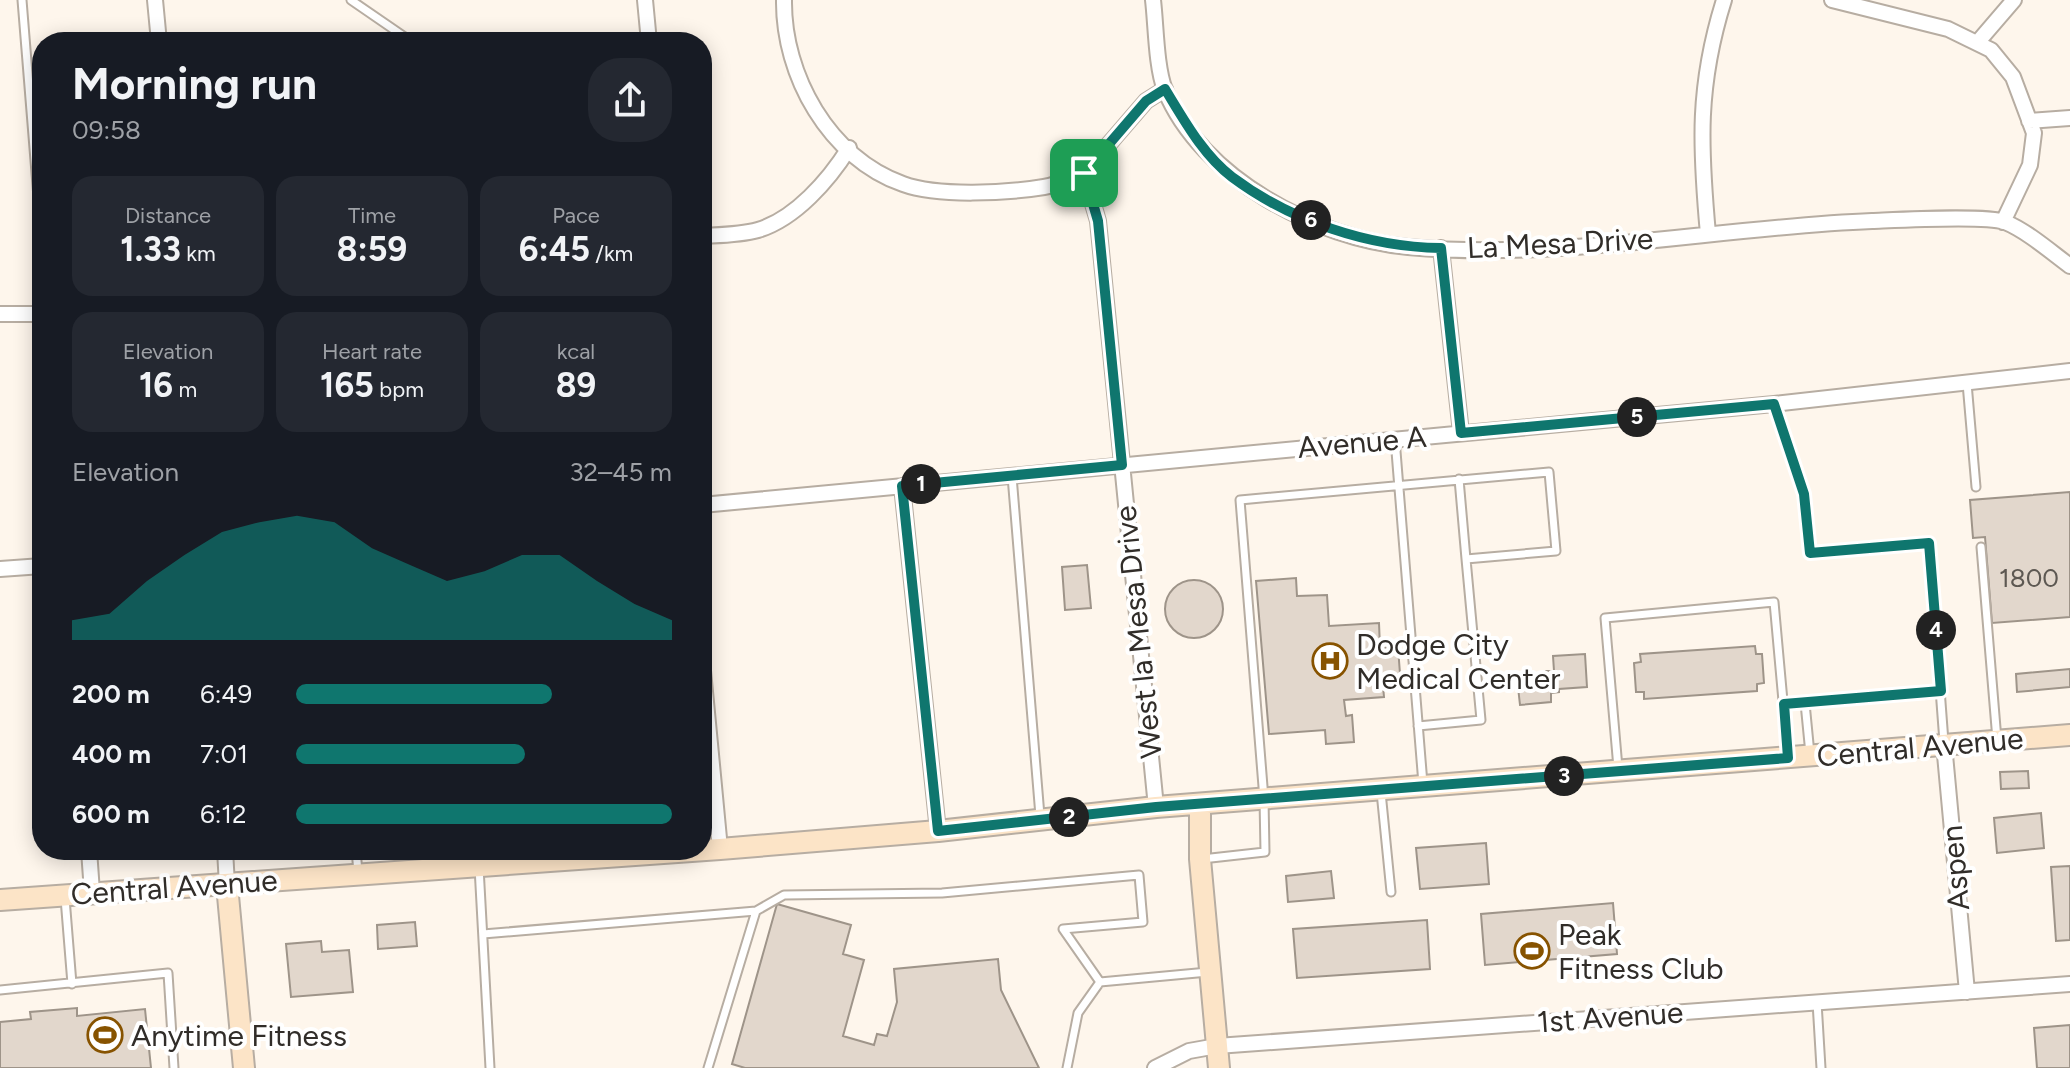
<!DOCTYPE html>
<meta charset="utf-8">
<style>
body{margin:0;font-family:Figtree,sans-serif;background:#242831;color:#f1f3f6;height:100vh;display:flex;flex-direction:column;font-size:30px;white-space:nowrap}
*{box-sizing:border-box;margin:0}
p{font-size:26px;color:#9ea1a6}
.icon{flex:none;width:44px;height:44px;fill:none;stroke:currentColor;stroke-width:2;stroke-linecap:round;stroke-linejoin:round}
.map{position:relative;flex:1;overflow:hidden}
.side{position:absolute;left:32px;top:32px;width:680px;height:828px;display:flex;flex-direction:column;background:#171b24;border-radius:32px;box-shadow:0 4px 20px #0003}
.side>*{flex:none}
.pin{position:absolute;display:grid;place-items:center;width:68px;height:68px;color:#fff;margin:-34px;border-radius:16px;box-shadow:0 4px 12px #0006}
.km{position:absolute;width:40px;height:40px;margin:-20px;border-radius:50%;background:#222;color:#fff;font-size:22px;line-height:40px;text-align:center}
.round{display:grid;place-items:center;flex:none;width:84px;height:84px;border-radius:32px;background:#242831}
.summary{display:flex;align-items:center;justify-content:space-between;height:136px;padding:0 40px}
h1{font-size:44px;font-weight:700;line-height:60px}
.stats{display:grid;grid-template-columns:repeat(3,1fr);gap:12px;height:136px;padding:8px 40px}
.stats div{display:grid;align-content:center;border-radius:20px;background:#242831;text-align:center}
.stats b{font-size:34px;font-weight:700}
.stats small{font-size:22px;font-weight:400}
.stats p{font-size:22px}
.chart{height:224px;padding:16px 40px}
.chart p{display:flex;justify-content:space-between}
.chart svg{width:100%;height:144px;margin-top:8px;fill:#0f766e;opacity:.7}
ul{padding:0 40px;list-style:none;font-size:26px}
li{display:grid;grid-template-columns:128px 96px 1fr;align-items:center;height:60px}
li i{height:20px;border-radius:10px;background:#0f766e}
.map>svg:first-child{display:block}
.building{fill:#e2d7cc;stroke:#9e9489;stroke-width:2}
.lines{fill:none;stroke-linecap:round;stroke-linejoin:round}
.lane-casing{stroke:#b7ada2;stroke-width:11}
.street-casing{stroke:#b7ada2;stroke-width:18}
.secondary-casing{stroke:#b7ada2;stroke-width:24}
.lane{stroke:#fff;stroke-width:7}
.street{stroke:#fff;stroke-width:14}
.secondary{stroke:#fce4c7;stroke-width:20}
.route-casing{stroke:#fff;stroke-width:16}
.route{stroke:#0f766e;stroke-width:10}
.labels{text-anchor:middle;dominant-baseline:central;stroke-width:8;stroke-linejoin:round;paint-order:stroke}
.number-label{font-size:26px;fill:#5d5852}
.street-label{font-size:30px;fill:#312d29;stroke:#fff}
.poi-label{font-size:30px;fill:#312d29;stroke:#fff;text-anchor:start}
</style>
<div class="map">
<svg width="2070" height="1068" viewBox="0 0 2070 1068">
<rect width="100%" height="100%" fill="#fef6ec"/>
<path class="building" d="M2070 492V617L1992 623 1985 537 1973 538 1970 500Z
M1087 565 1091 608 1065 610 1062 567Z
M1296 578 1297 596 1327 595 1329 626 1379 623 1380 648 1398 647 1400 674 1382 675 1384 697 1344 700 1346 716 1352 715 1354 742 1326 744 1325 730 1269 734 1256 581Z
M1165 609a29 29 0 1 1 58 0a29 29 0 1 1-58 0Z
M1755 646 1756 654H1762L1764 683 1757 684V691L1644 699V692H1636L1634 663 1641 662 1640 654Z
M1585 654 1587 687 1559 689V692L1551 693V702L1520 705 1517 678 1546 675V671H1554L1553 656Z
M2070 669V687L2017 692 2016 674Z
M2028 771 2029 788 2001 789 2000 772Z
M2041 813 2044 848 1997 853 1994 818Z
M1486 843 1489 884 1420 889 1416 848Z
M2070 866V940L2056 941 2051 867Z
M1331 871 1334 898 1288 902 1286 876Z
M1613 903 1617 954 1485 965 1481 914Z
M777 904 851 925 843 954 864 960 843 1036 874 1045 877 1034 887 1036 897 1002 894 969 998 959 1001 990 1039 1068H745L732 1064Z
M1427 920 1430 969 1297 978 1293 929Z
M415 922 417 946 378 949 377 925Z
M321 941 322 952 349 950 353 992 291 997 286 944Z
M77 1008V1016L145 1009 151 1068H0V1022L31 1019 30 1012Z
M2070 1025V1068H2037L2034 1028Z"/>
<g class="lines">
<defs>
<path id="lane" d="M22 0 42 247
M351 0 412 42
M1967 383 1976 487
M1774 404 1804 494 1810 553 1929 543 1944 742
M1395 439 1423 784
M1012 476 1040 816
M1459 479 1466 559
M1981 547 1997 740
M1805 703 1810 754
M1784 704 1941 691
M1618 768 1605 618 1774 602 1788 756
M1381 792 1391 892
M356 850 358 872
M1202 859 1265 852 1264 799 1240 500 1549 472 1556 551 1466 559 1481 720 1418 726
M479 867 490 1068
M65 898 72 984
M756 911 784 895 942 893 1139 875 1143 922 1063 929 1100 982
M483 934 756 911 708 1068
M0 990 168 973 174 1068
M1817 1002 1821 1068
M1067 1068 1078 1013 1100 982 1208 972"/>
<path id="street" d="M155 0 159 42
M645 0 649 42
M784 0C783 75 829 158 903 184 938 197 1007 193 1044 187 1057 185 1071 178 1084 173
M1153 0C1156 25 1156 67 1165 90 1201 178 1317 239 1408 247 1563 261 1718 227 1872 221 1897 220 1985 215 2005 222 2027 231 2051 252 2070 266
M1832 0 1948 29 1991 50 2013 77 2034 133 2030 165 2003 222
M1977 43 2014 0
M2029 121 2070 118
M1084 173 1098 221 1156 807
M1084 173 1146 101 1165 89
M1708 234C1700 146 1697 86 1724 0
M702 236C720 235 740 235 758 230 795 219 829 180 849 148
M1441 248 1461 433
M0 314H42
M902 486 938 831
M702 505 1774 404 2070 371
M0 569 42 566
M702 660 720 849
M1944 744 1967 992
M89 850 92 892
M225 850 227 885
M1155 1068 1189 1051 1217 1046 2070 984"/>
<path id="secondary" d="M1200 804V859L1219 1068
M227 885 244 1068
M0 900 720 849 938 831 1156 807 2070 735"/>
</defs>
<use href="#lane" class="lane-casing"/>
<use href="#street" class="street-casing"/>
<use href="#secondary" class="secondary-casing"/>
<use href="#lane" class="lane"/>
<use href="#street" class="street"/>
<use href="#secondary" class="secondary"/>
</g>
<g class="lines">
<defs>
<path id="route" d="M1165 89C1184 120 1203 155 1232 177 1291 221 1368 247 1441 248L1461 433 1774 404 1804 494 1810 553 1929 543 1941 691 1784 704 1788 758 1156 807 938 831 902 486 1122 465 1098 221 1084 173 1146 101Z"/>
</defs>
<use href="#route" class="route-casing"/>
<use href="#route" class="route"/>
</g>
<defs>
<symbol id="hospital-ring" viewBox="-11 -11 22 22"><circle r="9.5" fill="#fff" stroke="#875300" stroke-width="1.5"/><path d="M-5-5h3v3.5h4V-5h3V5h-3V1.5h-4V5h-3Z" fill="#875300"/></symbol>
<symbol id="stadium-ring" viewBox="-11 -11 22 22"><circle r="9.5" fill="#fff" stroke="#875300" stroke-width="1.5"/><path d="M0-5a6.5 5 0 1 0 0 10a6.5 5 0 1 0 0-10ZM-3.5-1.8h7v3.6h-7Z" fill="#875300"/></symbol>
</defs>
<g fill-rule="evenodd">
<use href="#hospital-ring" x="1310" y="641" width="40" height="40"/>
<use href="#stadium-ring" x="1512" y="931" width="40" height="40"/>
<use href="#stadium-ring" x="85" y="1015" width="40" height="40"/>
</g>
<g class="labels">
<g class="number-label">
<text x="2029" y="578">1800</text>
</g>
<g class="street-label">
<text transform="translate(1560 243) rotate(-3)">La Mesa Drive</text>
<text transform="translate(1362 442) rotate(-5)">Avenue A</text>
<text transform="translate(1138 632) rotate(-96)">West la Mesa Drive</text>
<text transform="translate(1920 747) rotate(-5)">Central Avenue</text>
<text transform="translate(1955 868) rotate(-95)">Aspen</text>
<text transform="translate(174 887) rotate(-4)">Central Avenue</text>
<text transform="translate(1610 1017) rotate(-4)">1st Avenue</text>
</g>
<g class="poi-label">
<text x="1356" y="644">Dodge City<tspan x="1356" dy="34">Medical Center</tspan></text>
<text x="1558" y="934">Peak<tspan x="1558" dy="34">Fitness Club</tspan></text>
<text x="131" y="1035">Anytime Fitness</text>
</g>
</g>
</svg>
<div class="pin" style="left:1084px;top:173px;background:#1e9e55"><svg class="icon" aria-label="arrive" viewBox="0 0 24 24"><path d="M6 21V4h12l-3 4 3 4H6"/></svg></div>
<b class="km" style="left:921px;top:484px">1</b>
<b class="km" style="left:1069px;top:817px">2</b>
<b class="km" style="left:1564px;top:776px">3</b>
<b class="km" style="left:1936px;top:630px">4</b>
<b class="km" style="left:1637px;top:417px">5</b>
<b class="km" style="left:1311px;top:220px">6</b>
<section class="side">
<div class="summary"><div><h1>Morning run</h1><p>09:58</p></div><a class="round"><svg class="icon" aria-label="share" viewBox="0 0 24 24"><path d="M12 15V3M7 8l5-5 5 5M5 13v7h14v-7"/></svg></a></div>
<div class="stats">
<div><p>Distance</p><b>1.33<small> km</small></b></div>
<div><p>Time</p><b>8:59</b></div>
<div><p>Pace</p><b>6:45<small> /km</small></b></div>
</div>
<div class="stats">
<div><p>Elevation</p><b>16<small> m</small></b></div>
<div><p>Heart rate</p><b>165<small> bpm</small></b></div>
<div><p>kcal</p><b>89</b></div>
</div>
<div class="chart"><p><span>Elevation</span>32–45 m</p>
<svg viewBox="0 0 160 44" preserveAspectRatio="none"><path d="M0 44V38L10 36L20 26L30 18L40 11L50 8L60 6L70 8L80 16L90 21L100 26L110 23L120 18L130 18L140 26L150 33L160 38V44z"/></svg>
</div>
<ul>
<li><b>200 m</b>6:49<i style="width:68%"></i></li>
<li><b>400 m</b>7:01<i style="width:61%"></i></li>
<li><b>600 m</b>6:12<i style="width:100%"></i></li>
</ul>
</section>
</div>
